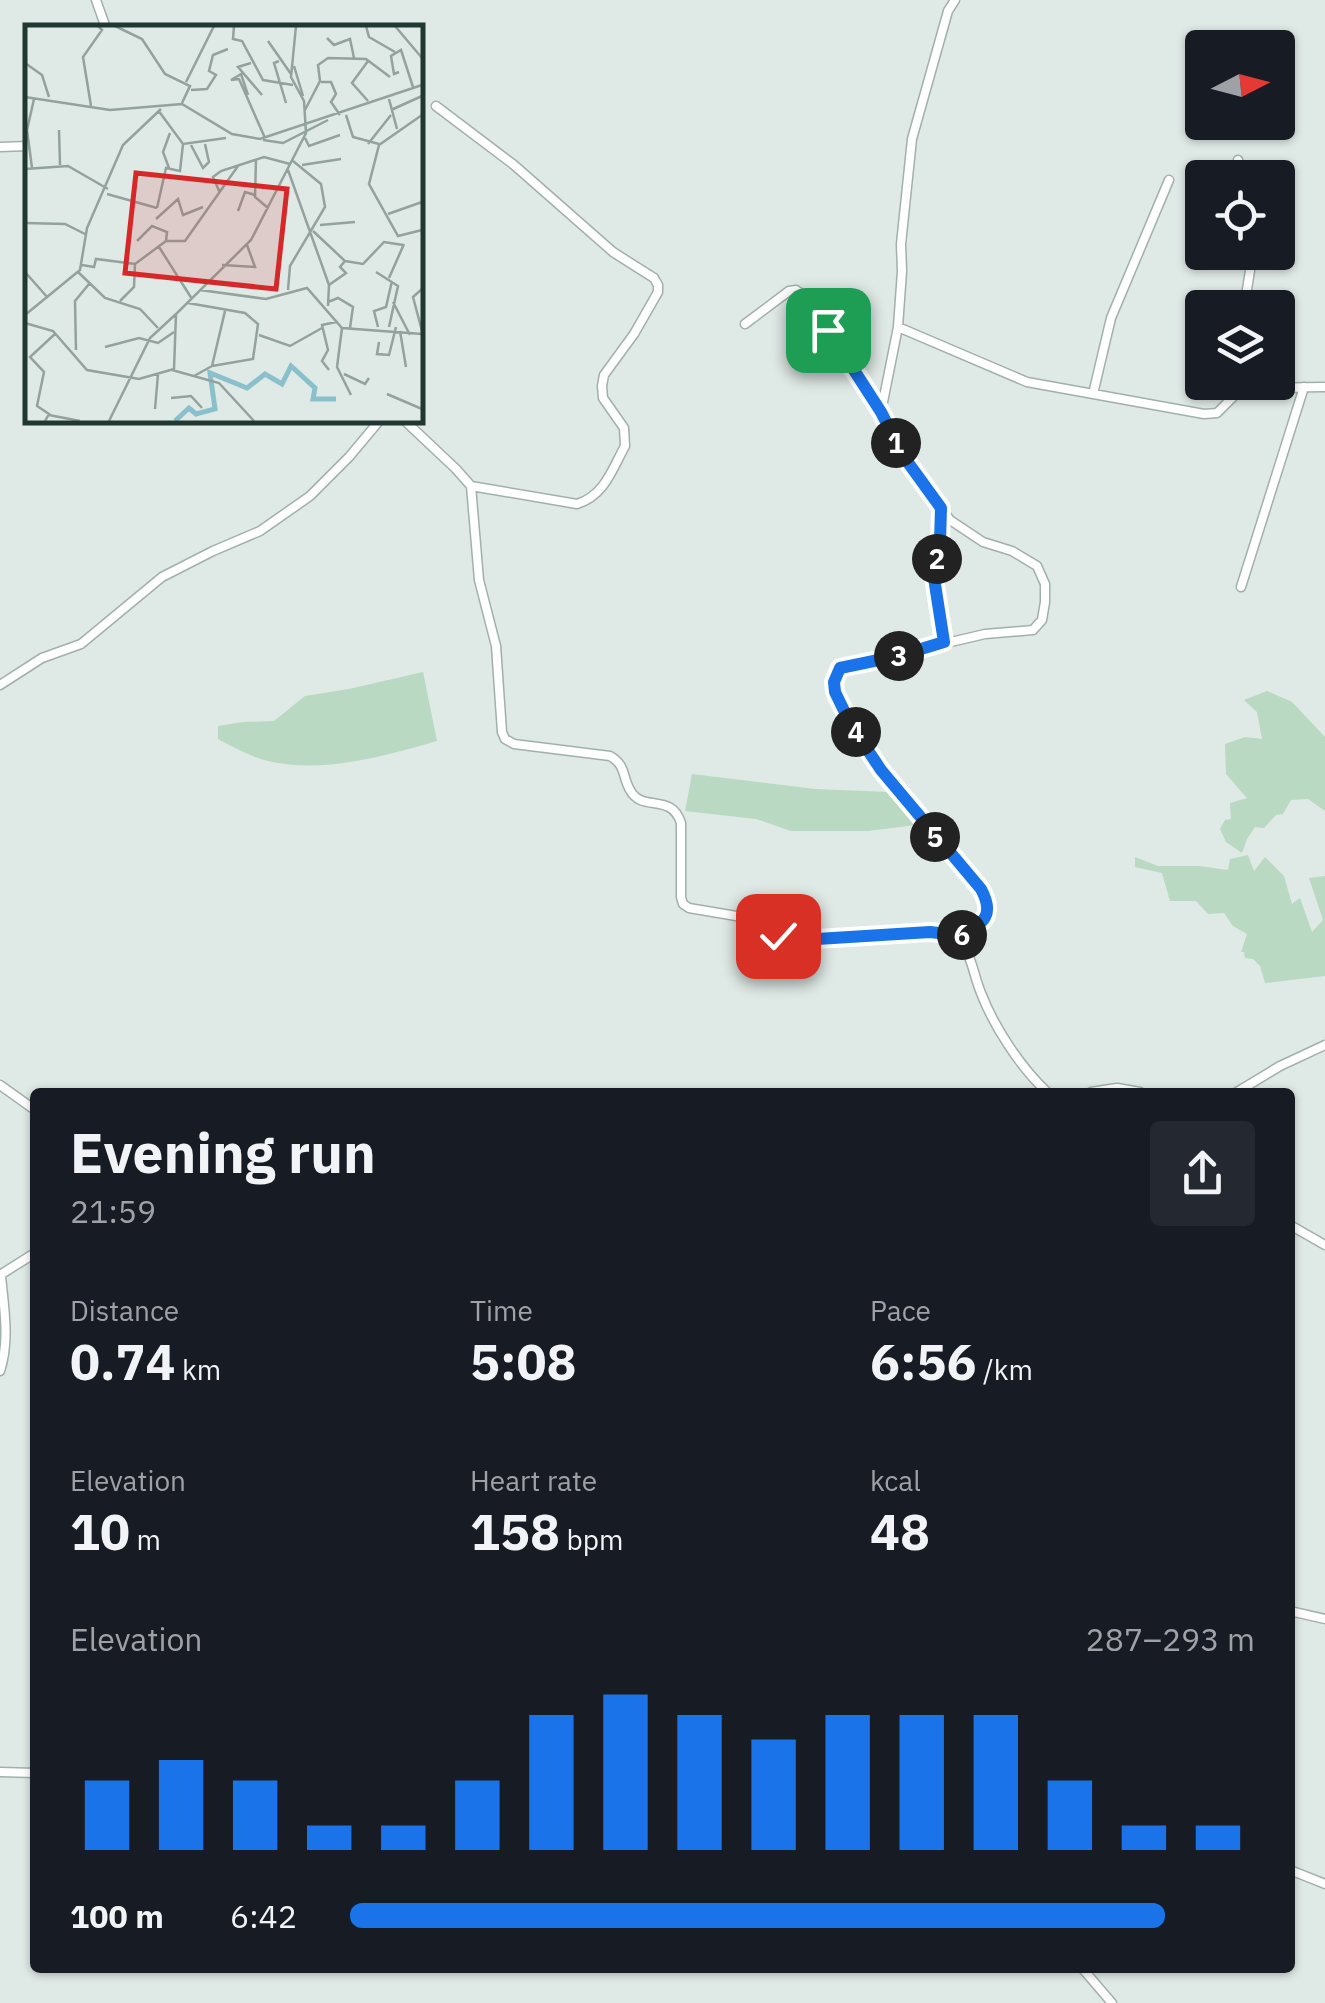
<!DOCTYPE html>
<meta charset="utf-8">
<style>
body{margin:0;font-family:"IBM Plex Sans",sans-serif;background:#242831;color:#f1f3f6;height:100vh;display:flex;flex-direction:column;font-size:38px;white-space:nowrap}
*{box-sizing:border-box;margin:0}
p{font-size:32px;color:#9ea1a6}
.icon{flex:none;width:55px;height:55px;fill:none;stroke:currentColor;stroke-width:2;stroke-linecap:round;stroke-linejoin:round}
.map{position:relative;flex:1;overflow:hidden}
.sheet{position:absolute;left:30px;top:1088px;width:1265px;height:885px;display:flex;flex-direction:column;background:#171b24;border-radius:10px;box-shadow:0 2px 8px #0004}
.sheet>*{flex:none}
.needle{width:65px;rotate:84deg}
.buttons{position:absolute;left:1185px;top:30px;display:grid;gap:20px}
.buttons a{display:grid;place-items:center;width:110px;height:110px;border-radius:10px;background:#171b24;box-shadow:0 2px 8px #0004;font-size:50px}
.pin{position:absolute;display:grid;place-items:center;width:85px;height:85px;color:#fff;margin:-42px;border-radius:20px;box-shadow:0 5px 15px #0006}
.km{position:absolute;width:50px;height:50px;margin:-25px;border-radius:50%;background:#222;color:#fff;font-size:28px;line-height:50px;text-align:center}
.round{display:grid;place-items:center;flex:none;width:105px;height:105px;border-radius:10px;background:#242831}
.head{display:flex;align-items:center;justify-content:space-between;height:170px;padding:0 40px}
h1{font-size:55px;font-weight:800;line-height:75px}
.stats{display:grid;grid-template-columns:repeat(3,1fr);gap:15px;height:170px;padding:10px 40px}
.stats div{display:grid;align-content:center}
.stats b{font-size:50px;font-weight:800}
.stats small{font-size:28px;font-weight:400}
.stats p{font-size:28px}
.chart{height:280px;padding:20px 40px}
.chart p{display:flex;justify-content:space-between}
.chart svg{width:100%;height:180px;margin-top:10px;stroke:#1a73e8;stroke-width:6}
ul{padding:0 40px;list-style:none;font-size:32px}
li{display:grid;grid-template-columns:160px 120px 1fr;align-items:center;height:75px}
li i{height:25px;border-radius:12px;background:#1a73e8}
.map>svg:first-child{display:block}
.green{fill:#b9d9c2}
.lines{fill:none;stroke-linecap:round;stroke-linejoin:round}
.street-casing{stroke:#a2b0ac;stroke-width:11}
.street{stroke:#fff;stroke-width:8}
.route-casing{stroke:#fff;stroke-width:20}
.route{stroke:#1a73e8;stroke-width:12}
.inset-river{fill:none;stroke:#8ac0cb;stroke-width:5}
.inset-road{fill:none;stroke:#93a29d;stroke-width:2.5}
.view{fill:#d62828;fill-opacity:0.15;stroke:#d62828;stroke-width:5}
.inset-edge{fill:none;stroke:#213832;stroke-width:5}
</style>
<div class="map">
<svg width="1325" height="2003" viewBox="0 0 1325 2003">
<rect width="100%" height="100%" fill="#dfe9e5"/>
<path class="green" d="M423 672 437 741C384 756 324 774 268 761 250 756 234 748 218 739V726L243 722 274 721 305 696 349 689Z
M1267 691 1292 702 1325 737V811L1308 799 1291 800 1283 814 1276 815 1264 828 1255 827 1247 839 1242 853 1226 842 1220 829 1225 820 1231 819 1230 803 1247 798 1226 774 1225 744 1245 737 1262 739 1257 712 1244 700Z
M692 774 815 789 887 792 916 825 868 831H791L756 819 685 811Z
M1248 855 1254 871 1265 857 1284 876 1292 904 1300 898 1312 932 1323 920 1309 878 1325 876V976L1265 983 1260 966 1253 959 1245 958 1244 952H1241L1247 934 1233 926 1224 913 1208 914 1196 901H1170L1162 873 1135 867V857L1158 866H1199L1228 870 1230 859Z"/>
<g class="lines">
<defs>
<path id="street" d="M96 0 106 28
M436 106 514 165 613 252 654 278 658 285V292L634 334 604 375 602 386 603 398 624 428 625 446C612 470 604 496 577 504L471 486
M0 147 28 146
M1238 160 1244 178
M1244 308 1253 252
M745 324 789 291 796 290 802 294 881 412 904 457 950 520 983 542 1012 551 1037 566 1045 584V602L1042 620 1033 630 985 634 840 668 834 681 835 691 851 725 881 770 981 889C997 919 980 924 956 939
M898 327 1027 382 1204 414 1217 413 1235 395 1252 388 1325 387
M1093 394 1111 318 1169 180
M881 412 898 327 902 271 901 244 912 139 948 11 955 0
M404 420 456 469 471 486 479 580 496 646 502 732 505 739 514 744 610 756C626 765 622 776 630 790 642 813 671 792 681 823V897L683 904 689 908 748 918 778 936 801 940 930 932C941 933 951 934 960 942 972 955 974 977 981 993 994 1027 1021 1068 1047 1092
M941 508V542L934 578 944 642
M1241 587 1304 387
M0 685 42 658 81 644 162 577 213 551 260 531 310 496 349 457 380 420
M0 1085 35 1110
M1091 1092 1117 1088 1140 1092
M1237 1092 1280 1066 1325 1045
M1290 1225 1325 1245
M0 1275 35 1253
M0 1371C10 1341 4 1307 1 1276
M1290 1611 1325 1619
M0 1772 35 1773
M1290 1870 1325 1884
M1082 1968 1112 2003"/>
</defs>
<use href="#street" class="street-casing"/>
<use href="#street" class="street"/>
</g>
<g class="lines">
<defs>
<path id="route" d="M778 936 801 940 930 932 948 934 956 939C980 924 997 919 981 889L881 770 851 725 835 692 834 682 840 668 898 656 944 642 934 578 940 542 941 508 904 457 881 412 828 330"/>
</defs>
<use href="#route" class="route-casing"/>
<use href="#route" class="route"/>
</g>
<g transform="translate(25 25)">
<rect width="398" height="398" fill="#dfe9e5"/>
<path class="inset-river" d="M150 396 164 383 171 389 190 384 185 348 222 363 240 349 257 359 266 341 290 363 288 374H311"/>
<path class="inset-road" d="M90 1 117 14 140 49 165 61 157 78M209 1 208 14 217 16 238 55 268 60M341 1 344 12 370 27M370 1 397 33M302 13 309 20 325 14 329 33M243 16 266 49M254 36 249 38 261 78M0 38 17 50 24 72M226 38 213 42 237 70M269 41 278 71M374 47 369 49 366 31 376 25 388 62M161 57 189 1M296 57H306L311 69 306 77 315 90M166 65 182 64 191 50 184 46 188 30 203 24M223 70 216 49 206 55 214 54 240 113M0 72 85 85 157 79 207 109 235 114 397 60M364 74 372 104M343 76 327 58 343 36M66 81 58 32 77 5 73 1M133 85 158 119 201 113M280 85 295 56 293 40 303 33 341 34 365 52M366 85 397 71M321 90 328 112 354 119M397 90 354 120 344 159 373 211 397 205M34 105 35 140M280 113 284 121 315 110M238 115 258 118 303 95M343 119 366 90M166 120 178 143 184 137 180 119M231 134 230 172 243 183M277 140 316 134M7 143 2 105 9 74M144 143 138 127 145 108M0 144 43 141 83 164M263 145 304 260 303 281M195 168 188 152 196 146 239 132 265 139M82 169 132 183M132 183 141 143 155 146 158 119M213 186 220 167 230 170M363 189 397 177M131 194 153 174 158 190 178 182M0 198 40 199 60 209M295 200 330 197M288 206 320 236 315 242 321 248 304 260M112 216 127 201 142 207 141 216M134 222 167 274M320 236 338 239 359 217 378 220M57 240 69 242 71 234 110 239 141 216H160L213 141M197 240 230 242 222 220M0 247 23 273M53 247 80 273 115 284 133 303M351 247 373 261 364 302M364 253 379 219M397 264 388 272 397 306M175 265 241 274 282 263 317 303 397 309M263 265 265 241 300 182 296 159 268 136M95 276 109 262 110 239M303 277 313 273 328 282 325 303M368 277 385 310M163 278 220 288 233 299 228 334 187 341M0 290 55 245 62 203 98 120 136 84M0 298 28 306 62 345 114 354 149 344 151 289 226 215 281 108 279 76 266 52 271 1M353 302 349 286 361 282 367 256M317 303 312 342 326 370M375 306 381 342M234 310 265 321 297 303M354 317 352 329 364 330 371 302M80 322 114 313 133 318 149 307M51 325 50 276 64 259M147 345 194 358 229 396M304 345 297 336 303 325 297 300 311 297M319 349 340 359 344 353M169 351 187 341 200 286M362 369 397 384M146 373 166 371 177 383M130 384 133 349M24 390 55 396M20 396 24 389 12 381 19 347 5 332 31 308M84 396 125 313 151 289"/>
<path class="view" d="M111 148 262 164 251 264 100 248Z"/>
<rect width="398" height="398" class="inset-edge"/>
</g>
</svg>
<div class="buttons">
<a><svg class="needle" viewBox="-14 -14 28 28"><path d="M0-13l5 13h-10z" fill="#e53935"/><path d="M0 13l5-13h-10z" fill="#9ea1a6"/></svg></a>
<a><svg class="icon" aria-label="locate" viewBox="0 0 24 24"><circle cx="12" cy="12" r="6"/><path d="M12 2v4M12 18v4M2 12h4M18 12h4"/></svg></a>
<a><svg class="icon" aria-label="layers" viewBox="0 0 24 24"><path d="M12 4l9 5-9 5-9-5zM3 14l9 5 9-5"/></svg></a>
</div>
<div class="pin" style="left:828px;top:330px;background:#1e9e55"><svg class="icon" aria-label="arrive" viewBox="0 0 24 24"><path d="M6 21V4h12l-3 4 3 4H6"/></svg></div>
<div class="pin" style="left:778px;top:936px;background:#d93025"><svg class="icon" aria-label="check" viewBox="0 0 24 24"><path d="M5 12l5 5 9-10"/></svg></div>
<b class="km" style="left:896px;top:443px">1</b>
<b class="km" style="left:937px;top:559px">2</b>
<b class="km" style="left:899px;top:656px">3</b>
<b class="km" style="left:856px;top:732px">4</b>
<b class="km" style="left:935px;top:837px">5</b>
<b class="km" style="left:962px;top:935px">6</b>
<section class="sheet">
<div class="head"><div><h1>Evening run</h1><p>21:59</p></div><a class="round"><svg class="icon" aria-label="share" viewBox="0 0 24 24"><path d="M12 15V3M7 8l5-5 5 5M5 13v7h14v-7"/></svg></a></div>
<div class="stats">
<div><p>Distance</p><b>0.74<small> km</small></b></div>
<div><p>Time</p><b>5:08</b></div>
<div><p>Pace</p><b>6:56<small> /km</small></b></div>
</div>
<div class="stats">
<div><p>Elevation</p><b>10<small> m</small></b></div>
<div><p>Heart rate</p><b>158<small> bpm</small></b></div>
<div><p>kcal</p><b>48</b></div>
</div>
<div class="chart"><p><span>Elevation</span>287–293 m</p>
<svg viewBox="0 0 160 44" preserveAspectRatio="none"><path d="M5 44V27M15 44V22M25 44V27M35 44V38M45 44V38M55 44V27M65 44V11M75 44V6M85 44V11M95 44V17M105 44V11M115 44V11M125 44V11M135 44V27M145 44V38M155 44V38"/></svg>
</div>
<ul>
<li><b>100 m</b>6:42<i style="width:90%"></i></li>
</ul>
</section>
</div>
